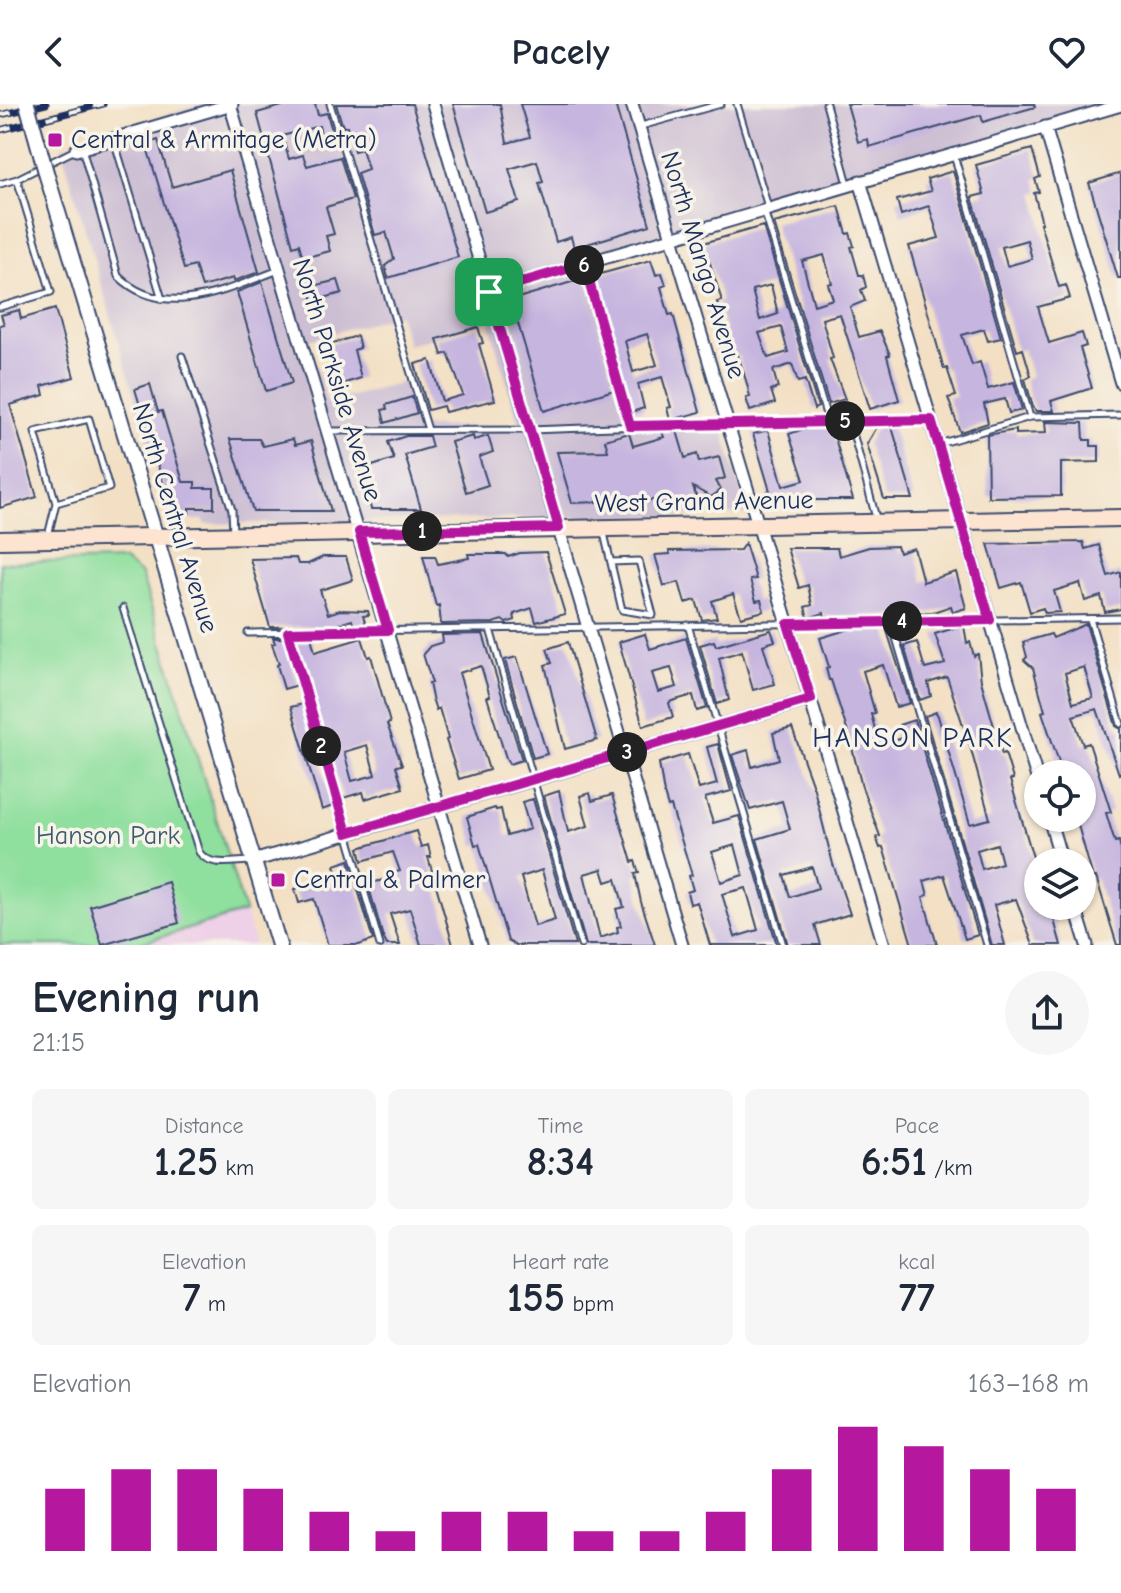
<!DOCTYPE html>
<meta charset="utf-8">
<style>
body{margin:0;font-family:"Comic Neue",sans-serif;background:#f6f6f7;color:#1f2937;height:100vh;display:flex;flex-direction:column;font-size:30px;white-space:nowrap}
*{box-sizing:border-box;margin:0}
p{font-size:26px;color:#747a83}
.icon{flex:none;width:44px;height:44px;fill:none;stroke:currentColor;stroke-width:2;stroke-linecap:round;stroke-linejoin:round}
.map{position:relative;height:841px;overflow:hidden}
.details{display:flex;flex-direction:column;background:#fff;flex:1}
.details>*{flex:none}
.tools{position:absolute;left:1024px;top:656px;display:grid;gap:16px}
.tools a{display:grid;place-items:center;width:72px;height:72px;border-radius:50%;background:#fff;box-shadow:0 2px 6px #0004;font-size:40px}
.pin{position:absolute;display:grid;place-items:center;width:68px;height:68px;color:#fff;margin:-34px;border-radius:16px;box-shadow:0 4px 12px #0006}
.km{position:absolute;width:40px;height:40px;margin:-20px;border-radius:50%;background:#222;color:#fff;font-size:22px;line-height:40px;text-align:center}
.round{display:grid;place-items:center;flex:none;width:84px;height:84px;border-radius:42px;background:#f6f6f7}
.summary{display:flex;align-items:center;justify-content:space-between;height:136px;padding:0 32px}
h1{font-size:44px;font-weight:600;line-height:60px}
.figures{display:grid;grid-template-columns:repeat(3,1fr);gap:12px;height:136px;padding:8px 32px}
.figures div{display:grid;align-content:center;border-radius:12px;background:#f6f6f7;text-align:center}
.figures b{font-size:40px;font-weight:600}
.figures small{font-size:22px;font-weight:400}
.figures p{font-size:22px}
.chart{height:224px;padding:16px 32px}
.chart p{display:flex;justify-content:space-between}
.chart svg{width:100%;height:144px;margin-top:8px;stroke:#b5179e;stroke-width:6}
header{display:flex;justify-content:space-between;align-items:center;height:104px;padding:0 32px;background:#fff;font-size:36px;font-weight:600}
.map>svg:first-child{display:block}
.built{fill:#eed0e7}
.industrial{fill:#ccbed3;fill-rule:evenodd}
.green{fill:#8fdf9e;stroke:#55877e;stroke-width:2}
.building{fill:#c6b5df;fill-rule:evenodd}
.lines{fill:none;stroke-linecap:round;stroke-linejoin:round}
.service-casing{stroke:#3b4a6d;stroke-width:9}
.minor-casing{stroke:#3b4a6d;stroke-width:15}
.tertiary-casing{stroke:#3b4a6d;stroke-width:18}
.secondary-casing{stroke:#3b4a6d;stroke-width:20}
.service{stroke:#fff;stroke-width:5}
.minor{stroke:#fff;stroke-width:11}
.tertiary{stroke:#fff;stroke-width:14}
.secondary{stroke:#fde4d1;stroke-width:16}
.rail-casing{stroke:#1b2f5e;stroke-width:7}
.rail{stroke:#f7f3e8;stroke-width:4;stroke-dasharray:12;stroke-linecap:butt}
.tertiary-bridge-casing{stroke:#3b4a6d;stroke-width:18;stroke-linecap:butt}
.tertiary-bridge{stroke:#fff;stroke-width:14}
.route-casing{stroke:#fff;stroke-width:16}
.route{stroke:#b5179e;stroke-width:10}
.poi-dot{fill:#b5179e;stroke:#f7f3e8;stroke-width:3}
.labels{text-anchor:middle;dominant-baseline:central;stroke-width:7;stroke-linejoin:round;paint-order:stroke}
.poi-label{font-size:26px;fill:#1b2f5e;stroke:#f7f3e8;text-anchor:start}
.street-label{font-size:26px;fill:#1b2f5e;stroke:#f7f3e8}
.park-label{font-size:26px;fill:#385b6e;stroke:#f7f3e8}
.neighbourhood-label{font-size:28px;letter-spacing:2px;fill:#1b2f5e;stroke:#f7f3e8}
</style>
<header><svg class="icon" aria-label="back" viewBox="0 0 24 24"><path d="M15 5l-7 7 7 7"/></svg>Pacely<svg class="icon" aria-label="heart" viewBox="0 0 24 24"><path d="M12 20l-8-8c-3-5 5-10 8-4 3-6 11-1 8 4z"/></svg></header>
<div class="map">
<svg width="1121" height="841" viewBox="0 0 1121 841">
<rect width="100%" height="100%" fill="#f7f3e8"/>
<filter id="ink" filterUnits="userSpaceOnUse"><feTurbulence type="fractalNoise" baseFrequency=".0125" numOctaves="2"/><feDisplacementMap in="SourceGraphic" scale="16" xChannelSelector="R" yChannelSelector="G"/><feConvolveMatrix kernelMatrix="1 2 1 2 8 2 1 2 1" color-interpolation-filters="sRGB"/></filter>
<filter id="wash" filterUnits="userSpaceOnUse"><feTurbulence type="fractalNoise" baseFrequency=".006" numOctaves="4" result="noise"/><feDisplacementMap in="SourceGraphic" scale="32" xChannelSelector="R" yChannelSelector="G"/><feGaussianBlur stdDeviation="1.8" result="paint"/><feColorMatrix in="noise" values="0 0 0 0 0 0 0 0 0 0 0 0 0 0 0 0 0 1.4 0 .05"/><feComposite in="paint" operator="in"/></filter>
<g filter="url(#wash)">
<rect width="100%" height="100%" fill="#f3e0c4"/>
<path class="built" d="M245 808 255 841H134Z"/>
<path class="industrial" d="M201 0H1108L583 157 635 316H720L747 410 205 420 204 416 178 415 170 410 167 402 61 43ZM399 210 408 241 489 217 519 321 424 323 411 276 327 299 309 236Z"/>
<path class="green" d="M122 456 141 470 245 808 134 841H0V459Z"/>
<g id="blocks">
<path class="building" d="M289 0H315L318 11 327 9 332 27 321 30 319 22 282 32 289 55 303 51 307 62 340 53 353 95 326 103 334 130 326 132 330 147 303 154 299 140 293 142 257 9Z
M336 0H412L458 153 388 174 385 162 394 155 386 128 375 131 357 69 368 65 362 45 354 47 347 22 343 23Z
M453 0H500L507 39 530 33 520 0H615L650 121 574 144 571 133 556 138 539 79 543 78 537 57 509 65 519 98 485 108Z
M847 0H1034L1035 3 983 18 981 11 869 43 868 35 858 38Z
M158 36 172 83 230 66 259 168 234 177 233 174 202 183 195 162 184 165 146 40Z
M1032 45 1040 73 1035 75 1039 88 1034 89 1042 119H1040L1059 183 1066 181 1070 194 1038 203 1049 239 1082 229 1086 242 1080 244 1092 284 1051 297 1054 307H1036L1033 303 1025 275 1031 272 1023 245 1017 247 972 93 984 90 976 61ZM1027 136 1032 155 1007 162 1002 143Z
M953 67 1001 234 988 237 984 225 962 231 972 261 980 258 988 285 1014 278 1022 306 1009 309 1005 295 984 300 988 319 960 328 948 294 956 292 947 264 944 265 909 142 939 134 929 102 901 111 897 96 931 87 927 75Z
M1121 69V174H1118L1089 79Z
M839 102 847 130 850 129 854 142 851 143 859 171H863L866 183 861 186 865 197 850 203 859 233 880 227 890 251 887 252 899 296 870 305 840 210 822 215 833 254 830 255 845 295 829 300 774 119ZM824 151 832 179 828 180 833 195 814 201 802 157Z
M763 122 818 303 814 305 805 276 798 278 792 260 773 266 778 284 771 286 775 299 750 307 746 294 750 293 747 280 738 251 733 253 717 198 722 197 708 153 704 154 700 140ZM771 181 778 210 760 216 752 186ZM781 223 788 248 768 254 759 229Z
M651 156 656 171 662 169 666 181 661 183 669 211 673 210 700 308 675 315 670 316 667 304 671 303 662 273 638 280 644 304 632 308 593 172ZM647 230 657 261 633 268 625 237Z
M582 175 614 286 544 307 511 196Z
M338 176 342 189 313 197 309 183Z
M262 178 292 279 266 287 237 188Z
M55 205 74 273 42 282 44 291 10 301 37 393 0 404V221L4 220 1 211 19 206 21 215Z
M478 223 483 239 479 240 495 296 445 308 443 302 428 306 415 260 430 256 442 297 463 291 448 249 442 251 437 235Z
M357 232 360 244 354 246 361 274 339 281 335 269 339 268 330 240Z
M150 280 158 308 162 307 183 378H195V384H214V404H189V409H172L171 382H164L135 285Z
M412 293 417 309 385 319 382 306 387 305 386 301Z
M1045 318 1083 319 1084 336H1091V342H1099V358L1061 359V392L988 393 987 331 1016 326V330L1046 329Z
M809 323 832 324 853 396H810L809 392 793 397 791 390 770 396 768 387H770L753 330 768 326 783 382 804 376 789 330Z
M877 323H892L913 395H884L867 340Z
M662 327H677L685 354 697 350 699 358 719 353 725 374 716 377 721 386 711 393 693 383 698 398 655 400 654 396 572 399 557 348 608 347 605 336 629 329 633 342 664 333Z
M406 332H429L432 343 405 351 421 405H371L360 366 394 355 388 338Z
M473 332 474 336 488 332 493 348 479 353 488 381 466 388 451 338Z
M230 335H259L263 342 293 335 295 341 311 337 331 407H253Z
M1083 438 1085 445 1099 441 1108 472 1121 468V505L1105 508 1101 492 1085 497 1080 479 1054 487 1060 508 1045 509 1043 504 1030 508 1021 478 1001 484 988 440Z
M745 439 756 475 750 476 756 497 761 496 764 507 741 513 733 490 712 497 717 514 702 516 696 496 685 499 679 478 664 482 655 451 670 450 669 447 740 446Z
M897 442 899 449 914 444 923 478 956 468 966 504 953 508 951 502 933 508 919 509 918 507 888 512 825 513 824 509 808 514 805 503 812 501 808 481 799 484 787 444H837L839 452 869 443Z
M546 448 565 510 536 518 532 504 514 510 515 516 506 519 502 516 493 519 441 520 439 501 436 502 423 452H435L438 460 469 454 468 450H506L508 453 520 449Z
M323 453H346L353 476 320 486 328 510 340 506 368 507 369 511 363 512 366 521 354 522 352 516 332 522 270 523 250 455 296 454 298 460H308Z
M1086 520 1116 622 1121 625V669L1119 670 1097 605 1073 612 1083 641 1089 639 1111 708 1106 709 1115 738 1119 737 1121 746V841H1117L1096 773 1093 774 1076 714H1082V670H1063L1042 608 1045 607 1033 564 1024 556 1027 553 1023 538 1051 530 1053 534ZM1084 563 1093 594 1073 599 1065 569Z
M961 522H964L967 539 970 538 974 552 978 550 981 577 1002 650 1005 649 1013 675 1010 676 1038 770V802H1050L1061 841H1033L1016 795 994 801 1005 841H992L925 612 936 608 938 612 970 720 990 715 970 642 947 573 928 579 931 592 920 596 904 542 917 538 925 565 945 560 935 530ZM997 740 1002 759 982 765 977 746Z
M853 524H886L910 599 896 603 883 561 863 567 875 609 871 610 876 629 883 640 902 634 899 621 914 616 978 831 965 835 944 771 924 777 928 791 923 793 937 841H912L883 743 880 744 876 733 880 732 862 683 849 632 831 576H829L826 564 829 563 820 534Z
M771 526 775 537 763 541 775 580 753 586 742 547 719 554 729 596 717 600 700 541 714 537 716 542Z
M483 530 522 656 509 660 506 654 487 593 490 592 481 562 459 569 489 666 459 675 446 636 448 635 439 604 436 606 432 594 429 579H432L423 550 430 542 443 538 442 531Z
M645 530 650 545 686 534 707 604 697 607 693 591 672 597 669 599 673 613 643 622 619 538ZM671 564 677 583 658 588 652 569Z
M311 533 315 548 362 534 368 553 371 552 390 619 387 620 402 661 396 662 403 684 365 695 363 688 343 694 295 534ZM367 641 375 671 352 677 344 648Z
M273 534H284L298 581 284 585 277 561 279 560 272 540 275 539Z
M568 538 597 636 565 645 545 561 552 559 547 545Z
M517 553 547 650 533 654 505 556Z
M303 600 332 697 333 702 322 706 291 603Z
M792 624 814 685 833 760 850 810 815 821 821 841H788L757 735 790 725 782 697 750 706 732 651 748 646 752 663 779 655 773 629ZM812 763 818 784 790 793 784 771Z
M718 640 731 687 705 694 713 719 739 712 777 841H710L697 798 690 800 687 788 693 786 689 772 692 771 671 702 668 703 664 690 659 659 688 650 699 685 717 680 707 643ZM735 741 743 771 721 778 712 748ZM746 784 758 826 735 833 722 790Z
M559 687 568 728 588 722 580 692 590 689 592 697 612 691 632 758 635 757 639 769 635 770 641 798 655 841H586L544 692ZM602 765 606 778 616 775 624 803 616 805 621 822 617 823 618 828 600 834 584 770Z
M533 695 575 841H515L508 837 479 740 475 741 467 713 495 704 496 706 501 705 507 732 530 725 522 698ZM542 766 555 816 535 822 521 773Z
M416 727 421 743 428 741 431 753H428L453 841H421L410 805 390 810 400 841H387L383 833 368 780 394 773 393 769 400 767 393 748 362 757 359 744Z
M349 756 373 836 359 841H328L314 795 299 799 295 785 339 772 335 761Z
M168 778 179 819 102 841 90 802Z"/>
</g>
</g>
<g filter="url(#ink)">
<use href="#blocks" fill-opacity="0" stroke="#3b4a6d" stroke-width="2"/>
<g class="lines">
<defs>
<path id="service" d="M330 0 428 326
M737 0 768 103
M826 0 848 80
M641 22 721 0
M114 36 162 195
M82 44 118 172C165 218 227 185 279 166
M954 51 1030 313
M0 80 17 75 75 46
M764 106 828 317
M584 161 630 322
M0 203 51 188 17 75
M182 252 232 406 233 429
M329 327 529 326 728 319 930 316
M853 329 876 414
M939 340 1030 313 1121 311
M603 425 622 506 653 511 639 457 611 458
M48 432 56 399 35 328 89 315 109 384 56 399
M123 504 199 748C210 764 234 757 252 757
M1090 515 1121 620
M891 517 987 841
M688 521 783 841
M490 525 581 841
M288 528 380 841
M248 529 1121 514"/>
<path id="minor" d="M230 0 480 841
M433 0 682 841
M632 0 884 841
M1045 23 1121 279
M76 46 232 0
M860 77 1038 677
M489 188 1121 1
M1049 714 1062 758
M253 757 811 595
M1075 802 1087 841"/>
<path id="tertiary" d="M47 72 279 841"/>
<path id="secondary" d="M0 436 1121 414"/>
</defs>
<use href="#service" class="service-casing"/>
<use href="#minor" class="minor-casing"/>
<use href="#tertiary" class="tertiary-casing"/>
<use href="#secondary" class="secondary-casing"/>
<use href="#service" class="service"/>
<use href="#minor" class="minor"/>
<use href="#tertiary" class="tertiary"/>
<use href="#secondary" class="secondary"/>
<defs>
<path id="rail" d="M0 11 46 0
M0 26 103 0"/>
</defs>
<use href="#rail" class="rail-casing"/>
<use href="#rail" class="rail"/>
<defs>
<path id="tertiary-bridge" d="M27 0 47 72"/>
</defs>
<use href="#tertiary-bridge" class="tertiary-bridge-casing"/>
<use href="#tertiary-bridge" class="tertiary-bridge"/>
</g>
</g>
<g class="lines" filter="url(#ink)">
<defs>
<path id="route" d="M584 160 630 322 931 316 990 516 788 520 811 595 347 729 288 528 388 526 359 428 559 424 489 188Z"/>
</defs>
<use href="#route" class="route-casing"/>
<use href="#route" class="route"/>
</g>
<g class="poi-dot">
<rect x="47" y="28" width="16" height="16" rx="4"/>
<rect x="270" y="768" width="16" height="16" rx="4"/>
</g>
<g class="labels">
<g class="poi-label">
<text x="71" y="36">Central &amp; Armitage (Metra)</text>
<text x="294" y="776">Central &amp; Palmer</text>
</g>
<g class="street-label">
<text transform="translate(703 161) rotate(73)">North Mango Avenue</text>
<text transform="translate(337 276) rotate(73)">North Parkside Avenue</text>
<text transform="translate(704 398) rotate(-1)">West Grand Avenue</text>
<text transform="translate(175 414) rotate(73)">North Central Avenue</text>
</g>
<g class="park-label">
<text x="108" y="732">Hanson Park</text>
</g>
<g class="neighbourhood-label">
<text x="913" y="634">HANSON PARK</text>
</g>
</g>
</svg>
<div class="tools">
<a><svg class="icon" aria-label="locate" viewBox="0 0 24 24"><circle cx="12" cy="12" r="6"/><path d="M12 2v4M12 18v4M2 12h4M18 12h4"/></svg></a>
<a><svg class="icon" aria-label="layers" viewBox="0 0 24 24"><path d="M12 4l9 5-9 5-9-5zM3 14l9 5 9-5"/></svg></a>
</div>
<div class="pin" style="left:489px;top:188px;background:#1e9e55"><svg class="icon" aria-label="arrive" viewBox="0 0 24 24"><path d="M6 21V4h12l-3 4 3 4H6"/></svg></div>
<b class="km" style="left:422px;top:427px">1</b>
<b class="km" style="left:321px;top:642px">2</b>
<b class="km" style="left:627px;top:648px">3</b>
<b class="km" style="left:902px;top:517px">4</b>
<b class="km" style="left:845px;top:317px">5</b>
<b class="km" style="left:584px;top:161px">6</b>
</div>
<section class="details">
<div class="summary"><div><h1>Evening run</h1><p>21:15</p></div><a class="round"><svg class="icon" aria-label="share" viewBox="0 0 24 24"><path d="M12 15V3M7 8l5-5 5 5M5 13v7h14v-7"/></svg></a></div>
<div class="figures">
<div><p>Distance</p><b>1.25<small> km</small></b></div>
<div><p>Time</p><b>8:34</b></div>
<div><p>Pace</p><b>6:51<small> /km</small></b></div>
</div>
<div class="figures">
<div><p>Elevation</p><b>7<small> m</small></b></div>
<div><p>Heart rate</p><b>155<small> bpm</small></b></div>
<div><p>kcal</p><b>77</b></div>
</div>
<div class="chart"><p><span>Elevation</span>163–168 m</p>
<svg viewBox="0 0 160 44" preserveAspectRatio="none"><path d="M5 44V25M15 44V19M25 44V19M35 44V25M45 44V32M55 44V38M65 44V32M75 44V32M85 44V38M95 44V38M105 44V32M115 44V19M125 44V6M135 44V12M145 44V19M155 44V25"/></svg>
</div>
</section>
